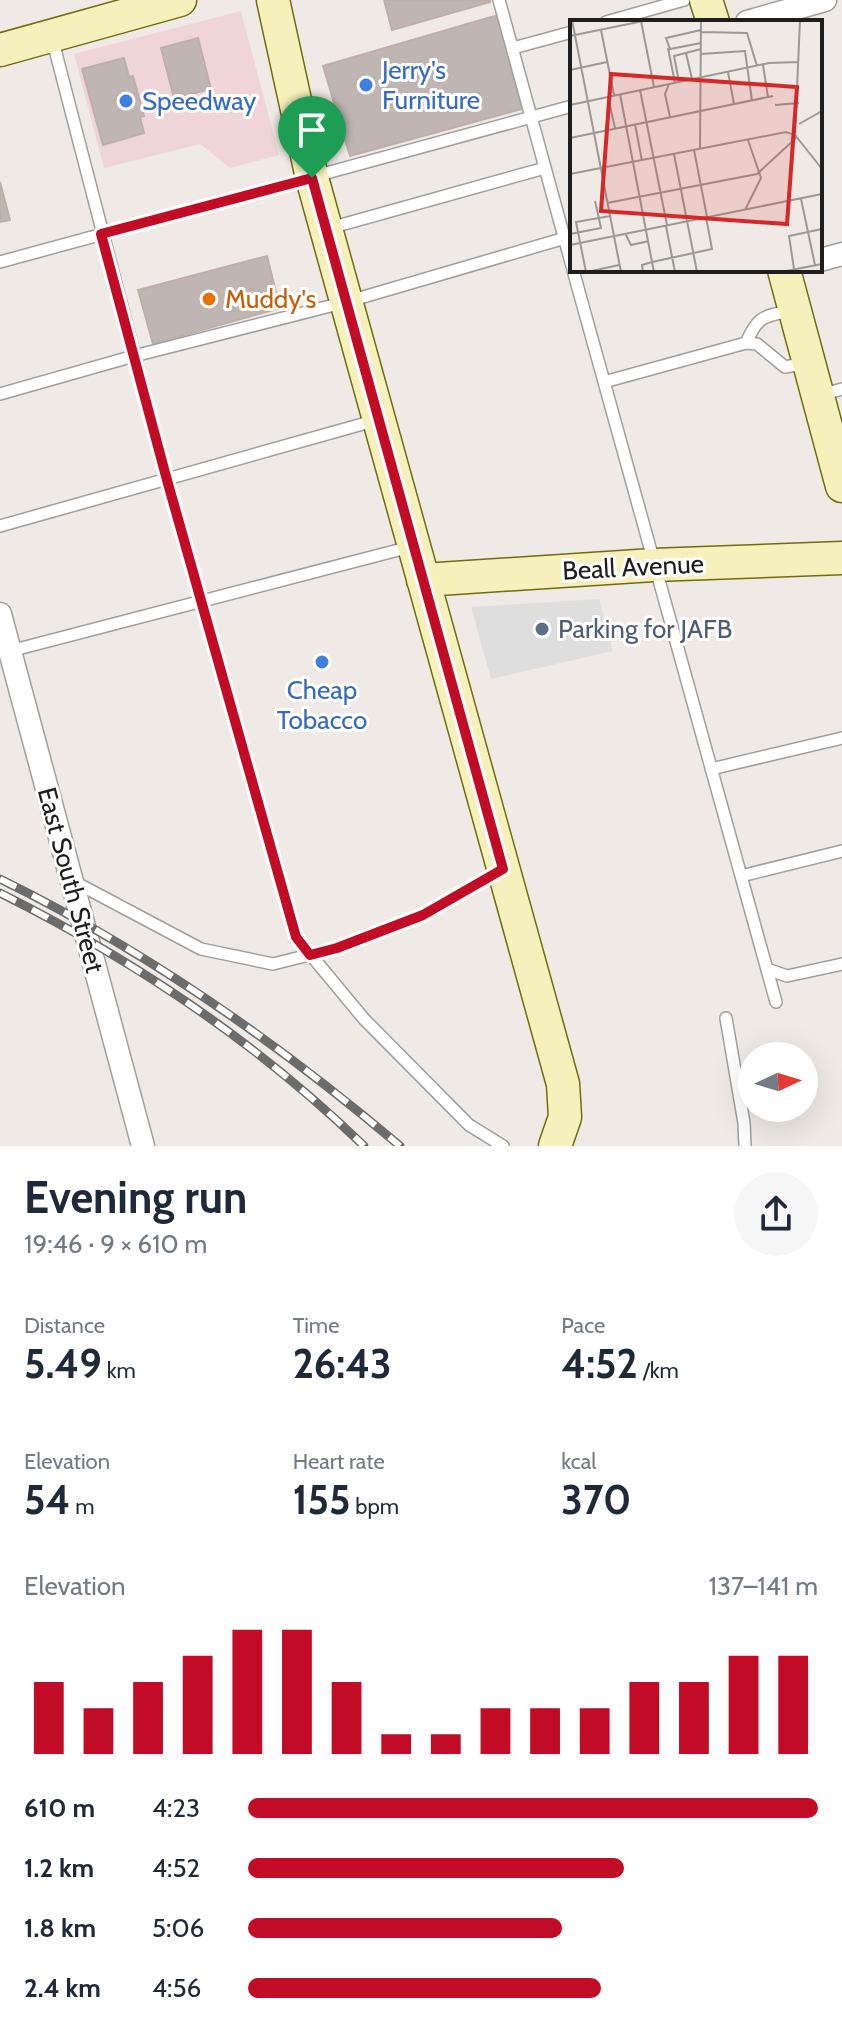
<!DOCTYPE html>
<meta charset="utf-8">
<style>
body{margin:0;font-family:Cabin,sans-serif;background:#f6f6f7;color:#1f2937;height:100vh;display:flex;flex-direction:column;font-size:30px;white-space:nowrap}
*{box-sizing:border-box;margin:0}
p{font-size:26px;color:#747a83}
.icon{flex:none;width:44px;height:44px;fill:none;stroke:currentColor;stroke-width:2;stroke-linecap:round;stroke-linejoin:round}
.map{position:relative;height:1146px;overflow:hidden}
.details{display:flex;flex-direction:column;background:#fff;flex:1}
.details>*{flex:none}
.needle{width:52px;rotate:86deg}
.tools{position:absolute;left:738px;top:1042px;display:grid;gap:16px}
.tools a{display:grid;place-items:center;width:80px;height:80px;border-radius:50%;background:#fff;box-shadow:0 8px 32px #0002;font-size:40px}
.pin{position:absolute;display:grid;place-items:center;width:68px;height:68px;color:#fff;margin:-82px -34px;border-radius:50% 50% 50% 0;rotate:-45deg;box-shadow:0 0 8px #0007}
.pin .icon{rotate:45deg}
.round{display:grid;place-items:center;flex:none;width:84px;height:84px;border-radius:42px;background:#f6f6f7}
.summary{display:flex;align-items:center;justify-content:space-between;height:136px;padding:0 24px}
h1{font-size:44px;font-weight:800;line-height:60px}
.stats{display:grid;grid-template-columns:repeat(3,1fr);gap:12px;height:136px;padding:8px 24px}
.stats div{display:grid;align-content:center}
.stats b{font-size:40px;font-weight:800}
.stats small{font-size:22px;font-weight:400}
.stats p{font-size:22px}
.chart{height:224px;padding:16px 24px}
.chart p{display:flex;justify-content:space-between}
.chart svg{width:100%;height:144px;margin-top:8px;stroke:#c20b25;stroke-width:6}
ul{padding:0 24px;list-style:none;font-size:26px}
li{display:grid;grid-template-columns:128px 96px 1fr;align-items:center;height:60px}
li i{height:20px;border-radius:10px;background:#c20b25}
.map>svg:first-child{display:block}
.commercial{fill:#efd5d8}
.parking{fill:#dedede}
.building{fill:#bfb5b2;stroke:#c0afa8;stroke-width:2}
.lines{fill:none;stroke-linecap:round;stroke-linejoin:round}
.lane-casing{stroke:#9f9f9f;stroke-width:14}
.street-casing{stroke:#9f9f9f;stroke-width:25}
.secondary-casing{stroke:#706c0b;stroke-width:35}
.lane{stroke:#fff;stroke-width:11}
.street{stroke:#fff;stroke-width:22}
.secondary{stroke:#f6f1bc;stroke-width:32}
.rail-casing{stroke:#6c6c6c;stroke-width:9}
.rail{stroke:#fff;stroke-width:6;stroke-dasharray:18;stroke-linecap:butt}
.route-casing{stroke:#fff;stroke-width:16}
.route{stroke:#c20b25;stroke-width:10}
.shop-dot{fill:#3f7fe0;stroke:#fff;stroke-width:3}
.food-dot{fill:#e8710a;stroke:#fff;stroke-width:3}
.service-dot{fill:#5c6f8a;stroke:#fff;stroke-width:3}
.labels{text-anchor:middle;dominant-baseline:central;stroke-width:6;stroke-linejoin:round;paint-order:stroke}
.shop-label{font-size:26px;fill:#366cbe;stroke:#fff;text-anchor:start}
.food-label{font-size:26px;fill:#c56008;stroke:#fff;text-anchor:start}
.street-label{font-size:26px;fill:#1e1e1e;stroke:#fff}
.service-label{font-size:26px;fill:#4e5e75;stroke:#fff;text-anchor:start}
.inset-road{fill:none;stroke:#9b9895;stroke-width:2}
.view{fill:#d62828;fill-opacity:0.15;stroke:#d62828;stroke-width:4}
.inset-edge{fill:none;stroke:#1e1e1e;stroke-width:4}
</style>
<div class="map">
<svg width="842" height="1146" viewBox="0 0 842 1146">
<rect width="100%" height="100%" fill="#efeae5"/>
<path class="commercial" d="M241 11 279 155 230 168 200 144 104 168 74 54Z"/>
<path class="parking" d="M599 599 613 651 491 679 471 607Z"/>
<path class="building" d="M384 0H490V2L392 30Z
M498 15 522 109 350 156 323 66Z
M198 38 211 89 174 98 161 48Z
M124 58 129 77 133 76 144 116 140 117 144 133 103 145 82 69Z
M0 182 10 220 0 222Z
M267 256 280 308 153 344 138 290Z"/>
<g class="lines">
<defs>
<path id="lane" d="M499 0 572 266
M606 22 684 0
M52 38 167 480 296 937 364 1019 469 1125 503 1146
M513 48 572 32
M330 228 545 168
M0 262 572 106
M573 270 776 1002
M746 343C759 314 764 317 793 310
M604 382 746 343 757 344 785 367 807 363
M0 394 134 356 346 302 572 236
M820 395 842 389
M0 526 377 420
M10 651 410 547
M711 769 842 738
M741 876 842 851
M71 880 201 949 273 964 337 948 423 915 499 871
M767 969 787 976 842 964
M726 1018 744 1123 745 1146"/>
<path id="street" d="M747 22 825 0
M820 260 842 254
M0 614 143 1146"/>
<path id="secondary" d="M273 0 312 178 563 1084 565 1117 555 1146
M706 0 713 22
M0 50 180 0
M784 270 842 486
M423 580 653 565 842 558"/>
</defs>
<use href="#lane" class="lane-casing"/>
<use href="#street" class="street-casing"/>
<use href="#secondary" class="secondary-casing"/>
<use href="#lane" class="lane"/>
<use href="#street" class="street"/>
<use href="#secondary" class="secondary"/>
<defs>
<path id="rail" d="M0 879C145 950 277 1042 400 1146
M0 893C132 959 258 1043 364 1146"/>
</defs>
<use href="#rail" class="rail-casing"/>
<use href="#rail" class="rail"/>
</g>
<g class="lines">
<defs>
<path id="route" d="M312 178 503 869 423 915 337 948 310 955 296 937 167 480 101 234Z"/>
</defs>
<use href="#route" class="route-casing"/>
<use href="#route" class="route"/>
</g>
<g class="shop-dot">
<circle cx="366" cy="85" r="8"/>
<circle cx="126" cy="101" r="8"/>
<circle cx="322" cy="662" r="8"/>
</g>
<circle class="food-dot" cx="209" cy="299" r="8"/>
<circle class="service-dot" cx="542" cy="629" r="8"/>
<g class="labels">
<g class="shop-label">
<text x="382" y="70">Jerry's<tspan x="382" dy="30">Furniture</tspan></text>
<text x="142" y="101">Speedway</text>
<text x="322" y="690" text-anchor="middle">Cheap<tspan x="322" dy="30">Tobacco</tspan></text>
</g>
<g class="food-label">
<text x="225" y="299">Muddy's</text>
</g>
<g class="street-label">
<text transform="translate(633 567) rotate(-3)">Beall Avenue</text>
<text transform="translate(71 880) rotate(75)">East South Street</text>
</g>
<g class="service-label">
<text x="558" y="629">Parking for JAFB</text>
</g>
</g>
<g transform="translate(570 20)">
<rect width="252" height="252" fill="#efeae5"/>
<path class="inset-road" d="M2 0 51 252M71 1 84 67M31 10 44 75M131 10 96 18 100 29 131 23M131 12 177 13 187 46M0 16 78 0M98 28 105 63M116 33 122 59M131 34 175 31 182 81M193 45 198 77M0 50 37 42M158 52 164 84M109 62 104 36 131 29M99 64 95 74 100 97M70 70 97 205M50 74 82 242 142 229 136 197M38 77 45 108M0 85 199 43 228 42M205 85 229 83M65 104 72 141M229 104 252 91M225 115 230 0M0 118 203 76M130 128 131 0M124 130 137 197M104 134 127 252M0 154 216 112 225 115 252 149M231 179 245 245M37 183 187 154 226 118M175 190 191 158 178 120M96 206 105 252M55 213 61 225 79 221M0 214 31 208 25 181M0 225 252 174M224 249 219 216 252 209M16 252 6 202 40 196M17 252 49 245M73 252 72 245 82 242 84 252M211 252 252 244"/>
<path class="view" d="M41 54 227 67 217 204 31 191Z"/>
<rect width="252" height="252" class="inset-edge"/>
</g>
</svg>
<div class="tools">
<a><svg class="needle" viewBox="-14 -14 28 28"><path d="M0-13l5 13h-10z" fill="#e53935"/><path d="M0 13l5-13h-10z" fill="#747a83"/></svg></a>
</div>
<div class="pin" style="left:312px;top:178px;background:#1e9e55"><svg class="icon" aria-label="arrive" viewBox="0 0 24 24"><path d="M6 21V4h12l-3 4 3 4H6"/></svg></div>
</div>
<section class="details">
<div class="summary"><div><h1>Evening run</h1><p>19:46 · 9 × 610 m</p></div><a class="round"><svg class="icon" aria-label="share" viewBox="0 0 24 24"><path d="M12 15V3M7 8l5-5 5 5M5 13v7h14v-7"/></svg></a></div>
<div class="stats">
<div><p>Distance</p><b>5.49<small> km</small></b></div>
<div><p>Time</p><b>26:43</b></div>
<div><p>Pace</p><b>4:52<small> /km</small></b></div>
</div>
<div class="stats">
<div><p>Elevation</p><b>54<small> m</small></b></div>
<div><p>Heart rate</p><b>155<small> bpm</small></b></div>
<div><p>kcal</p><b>370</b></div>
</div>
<div class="chart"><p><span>Elevation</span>137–141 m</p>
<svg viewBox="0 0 160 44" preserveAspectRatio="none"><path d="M5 44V22M15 44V30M25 44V22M35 44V14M45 44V6M55 44V6M65 44V22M75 44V38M85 44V38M95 44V30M105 44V30M115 44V30M125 44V22M135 44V22M145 44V14M155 44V14"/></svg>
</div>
<ul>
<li><b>610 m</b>4:23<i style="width:100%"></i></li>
<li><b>1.2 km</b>4:52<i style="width:66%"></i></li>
<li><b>1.8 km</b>5:06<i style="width:55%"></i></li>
<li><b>2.4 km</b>4:56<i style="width:62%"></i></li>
</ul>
</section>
